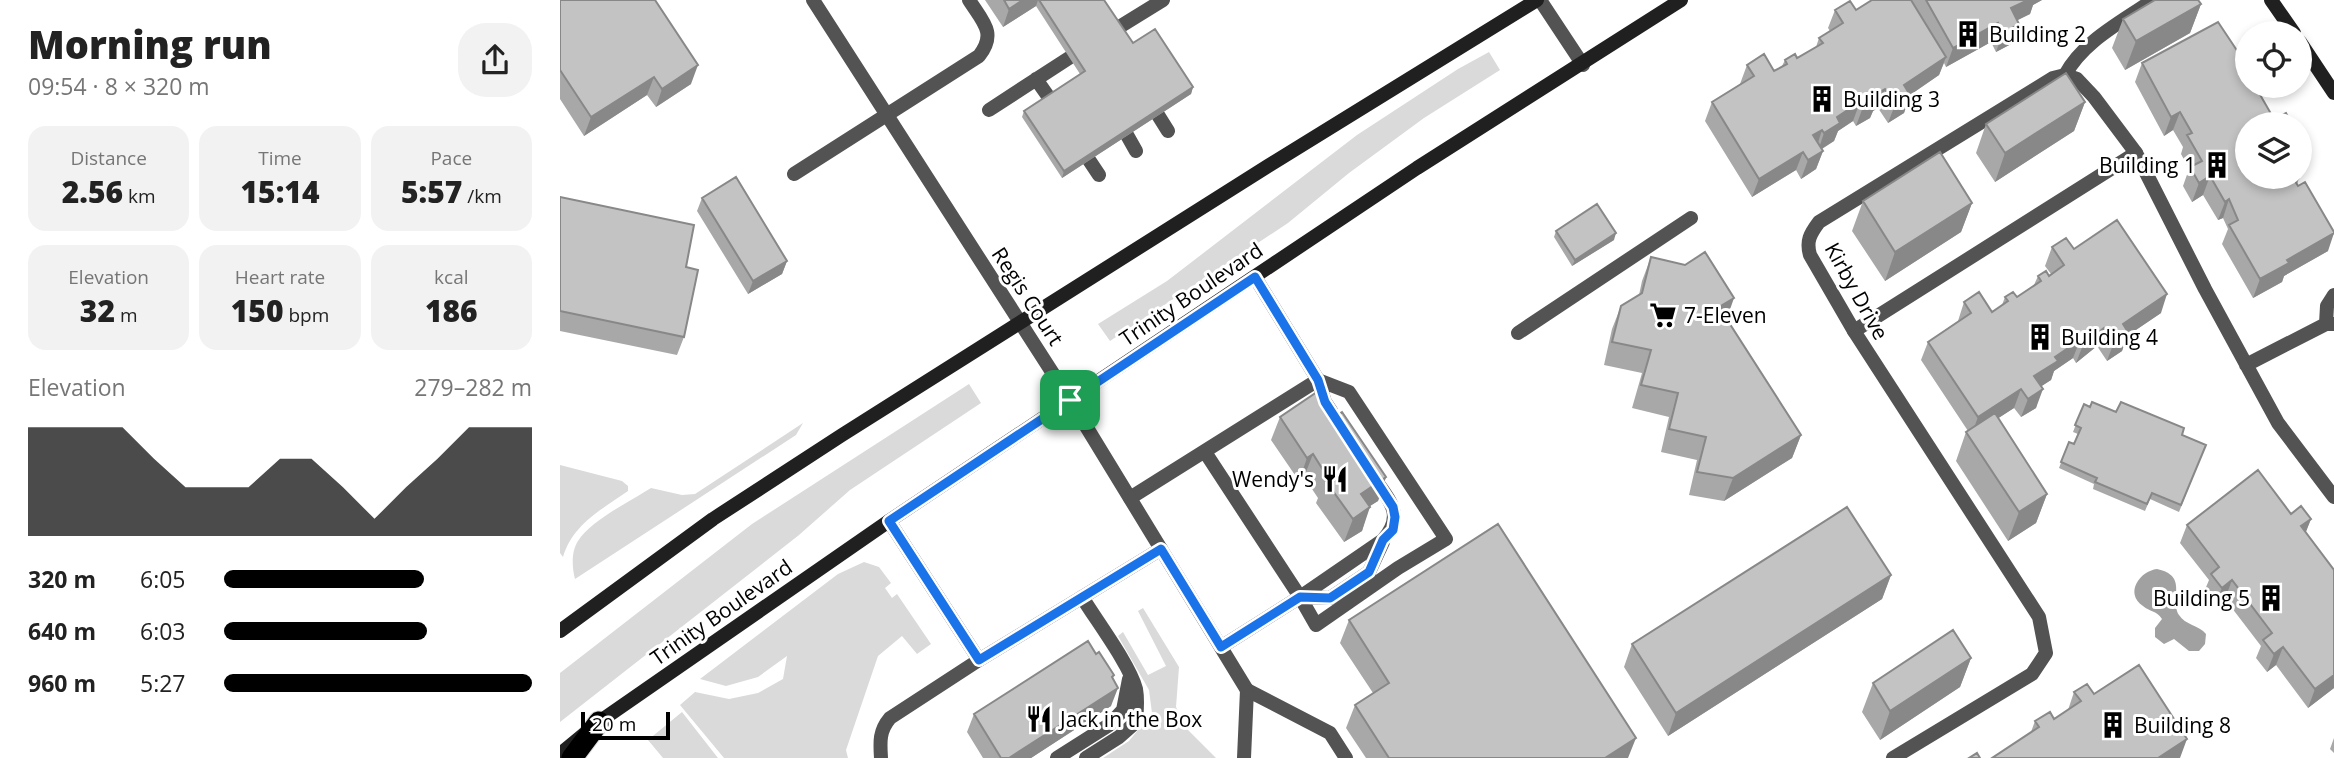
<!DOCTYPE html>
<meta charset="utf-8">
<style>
body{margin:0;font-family:"Open Sans",sans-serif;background:#f2f2f2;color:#222;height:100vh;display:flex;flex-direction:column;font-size:26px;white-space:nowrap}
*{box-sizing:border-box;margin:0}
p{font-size:23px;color:#767676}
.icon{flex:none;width:38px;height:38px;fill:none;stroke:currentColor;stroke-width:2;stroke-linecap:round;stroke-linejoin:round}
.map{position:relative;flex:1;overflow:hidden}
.details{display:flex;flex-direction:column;background:#fff;width:560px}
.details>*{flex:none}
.buttons{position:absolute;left:1675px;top:21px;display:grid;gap:14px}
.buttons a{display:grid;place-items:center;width:77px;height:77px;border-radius:50%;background:#fff;box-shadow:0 4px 10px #0003;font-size:35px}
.scale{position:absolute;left:21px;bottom:18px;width:89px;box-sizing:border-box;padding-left:7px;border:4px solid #000;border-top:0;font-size:19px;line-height:24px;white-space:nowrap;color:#000;-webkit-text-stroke:5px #fff;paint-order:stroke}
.pin{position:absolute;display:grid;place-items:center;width:60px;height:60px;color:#fff;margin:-30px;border-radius:14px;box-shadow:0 4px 10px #0006}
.round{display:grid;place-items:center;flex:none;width:74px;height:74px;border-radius:28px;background:#f2f2f2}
.head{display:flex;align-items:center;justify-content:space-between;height:119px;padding:0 28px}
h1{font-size:38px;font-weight:800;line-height:52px}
.stats{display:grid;grid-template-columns:repeat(3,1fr);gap:10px;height:119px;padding:7px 28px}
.stats div{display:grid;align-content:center;border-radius:18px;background:#f2f2f2;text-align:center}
.stats b{font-size:30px;font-weight:800}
.stats small{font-size:19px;font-weight:400}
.stats p{font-size:19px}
.chart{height:196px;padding:14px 28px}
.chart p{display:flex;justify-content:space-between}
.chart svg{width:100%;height:126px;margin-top:7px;fill:#000;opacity:.7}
ul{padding:0 28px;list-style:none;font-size:23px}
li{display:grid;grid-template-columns:112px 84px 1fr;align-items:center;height:52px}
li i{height:18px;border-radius:9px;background:#000}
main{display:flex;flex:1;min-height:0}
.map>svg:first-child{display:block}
.green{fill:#dadada}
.water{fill:#a1a1a1}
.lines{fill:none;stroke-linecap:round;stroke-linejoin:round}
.highway-casing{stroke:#dbdbdb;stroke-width:23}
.lane{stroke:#535353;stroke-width:14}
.street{stroke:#535353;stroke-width:14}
.secondary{stroke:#202020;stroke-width:14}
.highway{stroke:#000;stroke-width:21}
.wall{fill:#a8a8a8}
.shaded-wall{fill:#888}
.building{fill:#c3c3c3;stroke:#888;stroke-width:2}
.route-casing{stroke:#fff;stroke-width:14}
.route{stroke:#1a73e8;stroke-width:9}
.labels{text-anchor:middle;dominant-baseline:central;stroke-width:6;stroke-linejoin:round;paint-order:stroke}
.poi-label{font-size:21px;fill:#000;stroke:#fff;text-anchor:start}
.street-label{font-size:21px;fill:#000;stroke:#fff}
</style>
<main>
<section class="details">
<div class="head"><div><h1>Morning run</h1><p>09:54 · 8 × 320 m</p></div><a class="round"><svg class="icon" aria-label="share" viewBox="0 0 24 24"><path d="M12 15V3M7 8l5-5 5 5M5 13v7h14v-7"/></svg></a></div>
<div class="stats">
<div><p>Distance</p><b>2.56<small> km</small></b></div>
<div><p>Time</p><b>15:14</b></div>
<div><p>Pace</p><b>5:57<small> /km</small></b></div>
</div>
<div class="stats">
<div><p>Elevation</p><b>32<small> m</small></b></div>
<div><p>Heart rate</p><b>150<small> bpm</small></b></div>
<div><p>kcal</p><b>186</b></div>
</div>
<div class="chart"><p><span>Elevation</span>279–282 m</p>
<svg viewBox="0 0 160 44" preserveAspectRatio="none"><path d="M0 44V6L10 6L20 6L30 6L40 17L50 27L60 27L70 27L80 17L90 17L100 27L110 38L120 27L130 17L140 6L150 6L160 6V44z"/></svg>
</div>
<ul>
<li><b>320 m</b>6:05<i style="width:65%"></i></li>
<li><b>640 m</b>6:03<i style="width:66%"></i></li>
<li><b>960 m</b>5:27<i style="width:100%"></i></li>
</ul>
</section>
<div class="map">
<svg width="1774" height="758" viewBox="0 0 1774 758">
<rect width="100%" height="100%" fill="#fff"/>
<path class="green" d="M929 52 940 70 864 118 789 173 728 223 550 341 538 324 607 281 797 135 898 69Z
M409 384 421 403 290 490 239 535 0 722V673L192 524Z
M243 423 236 435 15 579C12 567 11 552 18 541 31 520 71 501 91 488L122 495 135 494Z
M0 465 62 481 68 486V491C41 510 13 524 3 557L0 553Z
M304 562 319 567 331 583 325 588 332 598 337 594 371 644 357 654 342 636 318 656 286 750 288 758H164L120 705 135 692 169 699 198 693 223 679 227 656 198 677 166 686 140 679 278 574Z
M583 608 619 667 616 707 627 729 656 758H543L569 741 592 713 589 690 558 636 563 632 588 675 606 666 578 611Z
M122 712 158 758H103L88 740Z"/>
<path class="water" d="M1597 569C1629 576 1609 598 1619 615 1625 625 1639 625 1646 634L1645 644 1639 651H1629L1614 639 1604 644 1595 637V628L1602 619C1596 610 1590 612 1583 606 1564 593 1580 571 1597 569Z"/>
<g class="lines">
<defs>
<path id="highway" d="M12 758 39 722"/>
</defs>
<use href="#highway" class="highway-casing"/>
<path class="lane" d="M980 0 1023 65
M556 29 603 0
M1505 75C1523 41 1562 22 1593 0
M476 79 490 99
M429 110 509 58
M598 115 608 131
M567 135 576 151
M529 160 539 175
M234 174 419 56C437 33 423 22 409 0
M695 277 758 380 765 402 771 411
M1294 331 1576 153
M958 333 1131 218
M645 452 740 597
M570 498 758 380 789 392 886 539 838 568 756 625 740 597 661 647
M329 521 419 660 601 549
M522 597C536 620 570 665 576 689 578 700 577 711 576 722L559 737 526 758
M740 597 823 540C846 514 828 499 812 475
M740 597 770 598 809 572 823 542
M321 758C320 742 319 731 330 718L419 660
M497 758 549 725 563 710 569 679
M684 758 687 690 770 733 786 758"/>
<path class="street" d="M253 0 510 400 687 690
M1766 324 1767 306 1774 295
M1686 365 1766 324H1774
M1333 758 1472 674 1486 653 1479 617 1294 331 1250 255C1246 241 1250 234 1259 222L1493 78 1505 75 1517 79 1534 97 1576 153 1645 289 1718 423 1774 497"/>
<path class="secondary" d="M1711 0 1734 33
M1740 42 1774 93
M0 631 153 519 282 435 708 166 977 0
M0 754 39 722 329 521 857 168 1121 0"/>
<use href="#highway" class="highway"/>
</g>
<path class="wall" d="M0 0 131 84 96 107 87 95 24 136 0 99Z
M425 0H544L573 43 633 87 631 94 502 178 462 117 464 111 520 74 476 6 443 27Z
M1312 0H1482L1473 5 1470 14 1457 20 1453 43 1436 52 1431 42 1386 67 1384 63 1379 75 1350 95 1344 113 1328 123 1318 108 1313 111 1310 118 1296 126 1293 121 1278 131 1274 141 1262 149 1263 151 1256 169 1241 179 1236 170 1192 197 1145 121 1152 102 1180 84 1187 65 1214 71 1222 66 1225 60 1237 58 1256 47 1259 38 1270 31 1268 28 1275 10H1296Z
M1641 4 1630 33 1565 70 1552 48 1563 19Z
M1682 58 1681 61 1714 119 1732 124H1687L1739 178 1737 185 1768 251 1724 276 1722 282 1693 298 1662 244 1668 229 1663 218 1658 220 1643 195 1632 202 1623 186 1629 169 1621 154 1623 147 1613 130 1604 136 1575 82 1582 63Z
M1525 102 1514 131 1435 182 1416 153 1426 124Z
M0 197 126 267 124 337 117 355 0 331Z
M142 198 227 261 222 274 188 294 137 211Z
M1303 201 1412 203 1401 232 1325 281 1292 231Z
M996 231 1054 240 1012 266 994 237Z
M1492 247 1514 249 1601 313 1567 336 1562 351 1547 361 1537 346 1516 363 1513 358 1494 371 1491 380 1481 386 1476 408 1461 417 1454 408 1438 418 1487 494 1476 523 1448 541 1396 461 1406 432 1408 431 1361 360 1368 342 1398 321 1404 302 1432 312 1442 305 1445 297H1457L1474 285 1478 276H1489L1491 274 1485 266Z
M1091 257 1167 319 1241 435 1232 458 1164 501 1129 495 1137 460 1101 452 1109 417 1072 408 1082 373 1044 365 1052 329 1061 306 1079 295 1082 281Z
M1524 404 1530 407 1556 412 1622 435 1646 445 1619 512 1590 499 1585 511 1533 489 1534 484 1499 468 1509 442 1514 444 1518 434 1513 432Z
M720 417 826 477 818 501 809 506 802 531 784 542 756 503 758 498 744 477 739 481 711 440Z
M1731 514 1751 519 1745 533 1774 688 1748 708 1716 665 1707 672 1696 658 1701 646 1665 599 1655 606 1644 592 1649 580 1620 543 1627 525Z
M1331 575 1322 599 1108 736 1064 667 1072 644Z
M789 620 1068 758H806L786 728 795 705 813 693 780 643Z
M1411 658 1400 687 1320 740 1302 712 1313 683Z
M553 679 551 706 471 758H423L407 732 414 714Z
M1514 692 1534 694 1620 758 1471 732 1475 721 1494 719 1508 710Z
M1774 738V753L1770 749Z"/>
<path class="shaded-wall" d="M463 0H478L476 6 443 27 449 9Z
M1468 0H1482L1473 5 1470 14 1444 27 1451 8Z
M1641 4 1630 33 1565 70 1576 41Z
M1438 23 1431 42 1386 67 1393 48Z
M1459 24 1453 43 1436 52 1443 33Z
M1386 57 1379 75 1350 95 1344 113 1328 123 1335 105 1344 85Z
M138 65 131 84 96 107 102 89Z
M94 77 87 95 24 136 31 117Z
M633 87 631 94 502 178 504 171Z
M1325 89 1318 108 1313 111 1310 118 1296 126 1303 107 1315 95Z
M1300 102 1293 121 1278 131 1274 141 1258 151 1264 133 1277 117Z
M1525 102 1514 131 1435 182 1445 153Z
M1620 112 1613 130 1604 136 1611 117Z
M1262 130 1256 149 1253 135Z
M1263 151 1256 169 1241 179 1248 160Z
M1243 152 1236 170 1192 197 1199 179Z
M1650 176 1643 195 1632 202 1639 183Z
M1669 199 1663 218 1658 220 1665 202Z
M1412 203 1401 232 1325 281 1335 252Z
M1056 233 1054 240 1012 266 1015 260Z
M1774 233 1768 251 1724 276 1722 282 1693 298 1700 279 1727 260Z
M227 261 222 274 188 294 193 281Z
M1607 294 1601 313 1567 336 1562 351 1547 361 1554 342 1563 324Z
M1174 298 1166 321 1159 307Z
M1544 328 1537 346 1516 363 1523 345Z
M1520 340 1513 358 1494 371 1491 380 1468 395 1474 376 1495 357Z
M1461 389 1454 408 1411 436 1418 417Z
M1483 389 1476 408 1461 417 1468 399Z
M1241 435 1232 458 1164 501 1173 478Z
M753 454 744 477 739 481 747 458Z
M826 477 818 501 793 517 801 494Z
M1487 494 1476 523 1448 541 1459 512Z
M810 507 802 531 784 542 793 519Z
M1751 519 1744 537 1741 526Z
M1331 575 1322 599 1108 736 1116 713Z
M1672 580 1665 599 1655 606 1662 588Z
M1723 647 1716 665 1707 672 1714 654Z
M1411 658 1400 687 1320 740 1330 711Z
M1774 675V688L1748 708 1755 689Z
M558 688 551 706 471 758H449Z
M1076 738 1068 758H1045Z
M1627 739 1620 758H1598Z"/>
<path class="building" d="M0 0H95L138 65 102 89 94 77 31 117 0 70Z
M444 0H463L449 9Z
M479 0H544L573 43 595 29 633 87 504 171 464 111 525 71Z
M1312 0H1351L1386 57 1344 85 1350 95 1335 105 1325 89 1315 95 1317 99 1303 107 1300 102 1277 117 1280 123 1264 133 1262 130 1253 135 1263 151 1248 160 1243 152 1199 179 1152 102 1194 76 1187 65 1204 54 1214 71 1227 64 1225 60 1235 54 1237 58 1263 43 1259 38 1283 23 1275 10 1290 1 1296 10Z
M1366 0H1468L1451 8 1459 24 1443 33 1438 23 1393 48Z
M1595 0H1638L1641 4 1576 41 1563 19Z
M1658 22 1682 58 1680 60 1687 71V86H1695L1714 119 1726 113 1732 124H1687V177H1739V178L1735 181 1738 186 1745 182 1774 232V233L1727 260 1729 263 1700 279 1669 225 1678 220 1669 199 1665 202 1650 176 1639 183 1630 167 1642 161 1627 135 1632 133 1620 112 1611 117 1582 63Z
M1506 73 1525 102 1445 153 1426 124Z
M1380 152 1412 203 1335 252 1303 201Z
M176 177 227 261 193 281 142 198Z
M0 197 134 225 126 267 138 270 124 337 0 311Z
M1037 204 1056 233 1015 260 996 231Z
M1557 220 1607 294 1563 324 1568 332 1554 342 1544 328 1523 345 1520 340 1495 357 1498 361 1474 376 1483 389 1468 399 1461 389 1418 417 1368 342 1411 313 1404 302 1419 292 1432 312 1448 301 1445 297 1453 292 1457 297 1481 281 1478 276 1486 271 1489 276 1504 265 1492 247 1506 238 1514 249Z
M1145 252 1174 298 1159 307 1241 435 1173 478 1137 472 1146 437 1109 429 1118 393 1081 385 1091 350 1052 342 1061 306 1082 293 1091 257 1125 265Z
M760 390 777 415 782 412 826 477 801 494 810 507 793 519 765 480 768 478 753 454 747 458 720 417Z
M1532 402 1556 412 1561 402 1624 428 1622 435 1646 445 1621 505 1592 493 1587 504 1535 482 1537 478 1501 462 1509 442 1514 444 1521 428 1515 425 1524 404 1530 407Z
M1435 413 1487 494 1459 512 1406 432Z
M1698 470 1731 514 1741 506 1751 519 1741 526 1774 570V675L1755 689 1723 647 1714 654 1703 640 1712 633 1672 580 1662 588 1651 574 1659 567 1627 525Z
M1287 507 1331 575 1116 713 1072 644Z
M938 524 1076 738 1045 758H829L795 705 829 683 789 620Z
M1393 630 1411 658 1330 711 1313 683Z
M528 641 536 654 539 652 554 675 552 677 558 688 449 758H441L414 714Z
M1579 665 1627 739 1598 758H1432L1479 727 1475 721 1490 712 1494 719 1521 701 1514 692 1527 684 1534 694Z
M1417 753 1420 758H1409Z"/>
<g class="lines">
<defs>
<path id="route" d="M695 277 758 380 765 402 833 507 835 517 833 530 823 540 809 572 770 598 740 597 661 647 601 549 419 660 329 521Z"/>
</defs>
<use href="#route" class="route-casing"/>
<use href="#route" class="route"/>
</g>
<defs>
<symbol id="building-bare" viewBox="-9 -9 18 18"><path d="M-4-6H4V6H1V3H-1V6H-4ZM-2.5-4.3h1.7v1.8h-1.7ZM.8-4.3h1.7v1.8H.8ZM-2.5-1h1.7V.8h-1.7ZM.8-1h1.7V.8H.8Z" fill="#000" stroke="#fff" stroke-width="2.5" paint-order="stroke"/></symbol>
<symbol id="supermarket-bare" viewBox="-9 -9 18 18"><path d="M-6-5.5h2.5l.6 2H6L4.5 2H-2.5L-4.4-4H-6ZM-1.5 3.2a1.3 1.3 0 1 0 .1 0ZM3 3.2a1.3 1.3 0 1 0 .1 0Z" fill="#000" stroke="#fff" stroke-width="2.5" paint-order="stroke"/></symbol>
<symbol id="restaurant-bare" viewBox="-9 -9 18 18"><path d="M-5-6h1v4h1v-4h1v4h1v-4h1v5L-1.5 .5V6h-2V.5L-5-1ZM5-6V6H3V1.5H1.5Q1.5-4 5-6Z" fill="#000" stroke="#fff" stroke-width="2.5" paint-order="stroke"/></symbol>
</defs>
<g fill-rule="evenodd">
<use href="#building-bare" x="1389" y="15" width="38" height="38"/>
<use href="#building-bare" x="1243" y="80" width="38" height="38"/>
<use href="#building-bare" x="1638" y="146" width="38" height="38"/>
<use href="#supermarket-bare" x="1084" y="296" width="38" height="38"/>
<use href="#building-bare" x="1461" y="318" width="38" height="38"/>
<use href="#restaurant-bare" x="756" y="460" width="38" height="38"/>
<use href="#building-bare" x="1692" y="579" width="38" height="38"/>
<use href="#restaurant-bare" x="460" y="700" width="38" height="38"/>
<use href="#building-bare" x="1534" y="706" width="38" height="38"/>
</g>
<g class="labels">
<g class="poi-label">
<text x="1429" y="34">Building 2</text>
<text x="1283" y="99">Building 3</text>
<text x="1636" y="165" text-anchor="end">Building 1</text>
<text x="1124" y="315">7-Eleven</text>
<text x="1501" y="337">Building 4</text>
<text x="754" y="479" text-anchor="end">Wendy's</text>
<text x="1690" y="598" text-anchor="end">Building 5</text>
<text x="500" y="719">Jack in the Box</text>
<text x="1574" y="725">Building 8</text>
</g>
<g class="street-label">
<text transform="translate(1297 291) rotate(61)">Kirby Drive</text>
<text transform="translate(631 294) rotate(-34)">Trinity Boulevard</text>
<text transform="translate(468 296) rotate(57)">Regis Court</text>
<text transform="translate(161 612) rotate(-35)">Trinity Boulevard</text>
</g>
</g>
</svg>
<div class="buttons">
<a><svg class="icon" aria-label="locate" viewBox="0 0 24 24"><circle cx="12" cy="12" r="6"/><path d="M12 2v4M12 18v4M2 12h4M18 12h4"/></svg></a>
<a><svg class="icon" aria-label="layers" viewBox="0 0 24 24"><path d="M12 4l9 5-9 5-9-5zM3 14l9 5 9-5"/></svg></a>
</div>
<div class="scale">20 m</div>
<div class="pin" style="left:510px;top:400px;background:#1e9e55"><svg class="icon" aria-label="arrive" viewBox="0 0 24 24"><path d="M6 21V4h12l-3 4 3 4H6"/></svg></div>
</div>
</main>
